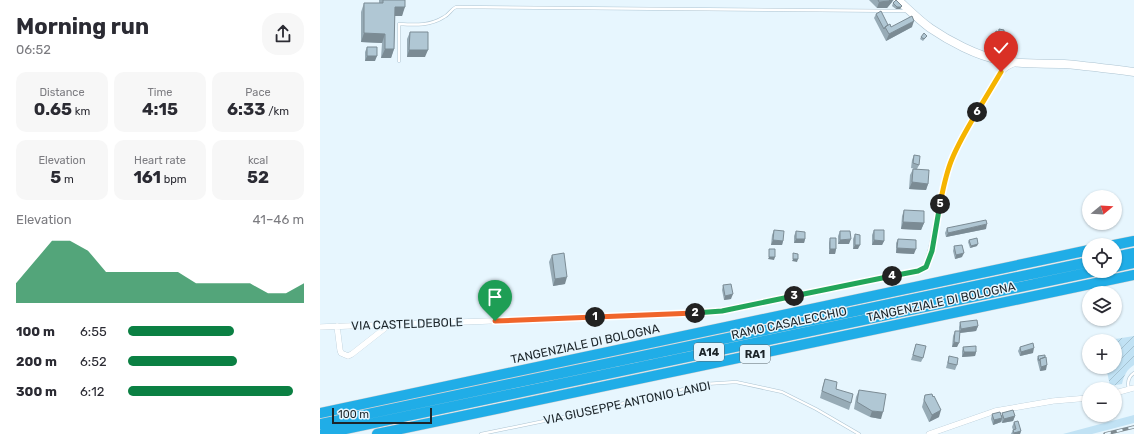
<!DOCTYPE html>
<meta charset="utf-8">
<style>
body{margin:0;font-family:Rubik,sans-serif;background:#f7f7f7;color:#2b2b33;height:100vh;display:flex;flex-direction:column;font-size:15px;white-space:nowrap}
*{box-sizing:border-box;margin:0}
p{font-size:13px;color:#7c7c81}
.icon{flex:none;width:22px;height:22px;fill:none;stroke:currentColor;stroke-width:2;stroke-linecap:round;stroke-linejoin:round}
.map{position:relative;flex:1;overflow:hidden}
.drawer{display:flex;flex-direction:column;background:#fff;width:320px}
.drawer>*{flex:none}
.needle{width:26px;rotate:72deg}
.controls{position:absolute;left:762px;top:190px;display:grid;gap:8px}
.controls a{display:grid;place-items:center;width:40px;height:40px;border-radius:50%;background:#fff;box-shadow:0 1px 3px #0004;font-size:20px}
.scale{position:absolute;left:12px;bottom:10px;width:100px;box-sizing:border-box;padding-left:4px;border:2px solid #1c252a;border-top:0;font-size:11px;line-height:14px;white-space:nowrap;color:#1c252a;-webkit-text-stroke:3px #e7f6fe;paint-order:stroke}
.pin{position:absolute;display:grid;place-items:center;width:34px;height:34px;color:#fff;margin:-41px -17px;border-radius:50% 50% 50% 0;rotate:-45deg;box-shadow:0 0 4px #0007}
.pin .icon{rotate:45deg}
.km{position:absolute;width:20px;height:20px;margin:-10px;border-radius:50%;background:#222;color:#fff;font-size:11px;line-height:20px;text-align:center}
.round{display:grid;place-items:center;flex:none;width:42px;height:42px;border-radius:16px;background:#f7f7f7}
.head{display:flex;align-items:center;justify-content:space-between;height:68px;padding:0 16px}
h1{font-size:22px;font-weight:700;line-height:30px}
.figures{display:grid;grid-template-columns:repeat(3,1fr);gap:6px;height:68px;padding:4px 16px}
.figures div{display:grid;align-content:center;border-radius:10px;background:#f7f7f7;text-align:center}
.figures b{font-size:17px;font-weight:700}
.figures small{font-size:11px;font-weight:400}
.figures p{font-size:11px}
.chart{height:112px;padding:8px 16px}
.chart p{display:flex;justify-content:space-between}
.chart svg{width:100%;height:72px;margin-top:4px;fill:#0b8043;opacity:.7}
ul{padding:0 16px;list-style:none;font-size:13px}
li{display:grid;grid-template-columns:64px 48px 1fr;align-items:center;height:30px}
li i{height:10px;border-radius:5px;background:#0b8043}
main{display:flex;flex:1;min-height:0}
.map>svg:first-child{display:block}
.green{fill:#c1e2f4}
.garden{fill:url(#garden-furrows)}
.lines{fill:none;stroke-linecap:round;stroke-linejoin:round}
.lane-casing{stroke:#adc4d2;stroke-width:3.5}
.street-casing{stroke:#adc4d2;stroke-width:6}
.secondary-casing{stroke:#adc4d2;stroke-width:9}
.highway-casing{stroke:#d2d3d4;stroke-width:11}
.lane{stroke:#fff;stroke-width:2.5}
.street{stroke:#fff;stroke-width:5.5}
.secondary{stroke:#fff;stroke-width:8}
.highway{stroke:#20ade7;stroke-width:10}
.rail-casing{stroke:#7e8a90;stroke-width:3.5}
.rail{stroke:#e7f6fe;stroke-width:2;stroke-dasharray:6;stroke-linecap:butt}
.wall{fill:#97abb6}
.shaded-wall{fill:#7b8b94}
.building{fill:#b0c7d4;stroke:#7b8b94}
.split-1-casing{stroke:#fff;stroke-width:8}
.split-2-casing{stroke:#fff;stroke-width:8}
.split-3-casing{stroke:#fff;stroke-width:8}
.split-4-casing{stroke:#fff;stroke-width:8}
.split-5-casing{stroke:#fff;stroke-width:8}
.split-6-casing{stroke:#fff;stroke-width:8}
.split-7-casing{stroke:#fff;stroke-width:8}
.split-1{stroke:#f0652b;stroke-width:5}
.split-2{stroke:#f0652b;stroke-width:5}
.split-3{stroke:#22a559;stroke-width:5}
.split-4{stroke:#22a559;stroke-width:5}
.split-5{stroke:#22a559;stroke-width:5}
.split-6{stroke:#f5b400;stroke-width:5}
.split-7{stroke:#f5b400;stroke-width:5}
.labels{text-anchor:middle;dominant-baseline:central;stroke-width:3;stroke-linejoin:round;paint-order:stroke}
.shield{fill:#e7f6fe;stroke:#59646a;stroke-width:1}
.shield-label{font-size:11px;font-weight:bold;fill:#1c252a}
.street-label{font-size:12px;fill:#1c252a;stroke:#e7f6fe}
</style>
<main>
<section class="drawer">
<div class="head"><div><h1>Morning run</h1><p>06:52</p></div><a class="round"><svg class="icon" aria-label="share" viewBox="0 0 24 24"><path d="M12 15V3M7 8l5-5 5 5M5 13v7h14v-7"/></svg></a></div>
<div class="figures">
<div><p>Distance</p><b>0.65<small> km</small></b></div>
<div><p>Time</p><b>4:15</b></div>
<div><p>Pace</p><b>6:33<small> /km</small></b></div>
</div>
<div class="figures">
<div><p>Elevation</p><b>5<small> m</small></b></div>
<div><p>Heart rate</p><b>161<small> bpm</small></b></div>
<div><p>kcal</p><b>52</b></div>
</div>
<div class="chart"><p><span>Elevation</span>41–46 m</p>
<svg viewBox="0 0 160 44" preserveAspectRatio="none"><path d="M0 44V32L10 19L20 6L30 6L40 12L50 25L60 25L70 25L80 25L90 25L100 32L110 32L120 32L130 32L140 38L150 38L160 32V44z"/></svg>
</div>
<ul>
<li><b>100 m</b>6:55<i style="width:60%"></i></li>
<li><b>200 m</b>6:52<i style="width:62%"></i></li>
<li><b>300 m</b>6:12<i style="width:94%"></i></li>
</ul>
</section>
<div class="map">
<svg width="814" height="434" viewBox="0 0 814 434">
<defs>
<pattern id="garden-furrows" width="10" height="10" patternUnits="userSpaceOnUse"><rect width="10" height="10" fill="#c1e2f4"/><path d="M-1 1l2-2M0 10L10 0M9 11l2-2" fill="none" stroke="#a5c2d1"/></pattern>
</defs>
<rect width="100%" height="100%" fill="#e7f6fe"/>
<path class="green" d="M814 415V423L772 434H743Z"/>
<path class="garden" d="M814 336V365C806 370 804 376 802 384L790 386 786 367H795V341H783Z"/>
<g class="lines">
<defs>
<path id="lane" d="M79 61V24C95 25 110 26 124 17 129 15 131 9 136 7L586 11
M809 389C807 382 808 377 814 373
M161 434 258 414 385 384 416 382 462 392 496 409 539 434"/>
<path id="street" d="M17 326 20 350 21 353 28 356 32 354 69 325
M0 327 388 313 598 271 606 267C616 238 617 207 626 177 636 140 661 106 681 72L687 67 695 63
M795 393 814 388
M609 434 675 411 733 401 769 398"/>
<path id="secondary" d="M578 0C588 9 599 20 610 28 629 41 657 56 680 60 701 65 722 63 744 64 767 66 791 69 814 72"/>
<path id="highway" d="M794 245 814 241
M795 257 814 253
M795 267 814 263
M0 413 769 250
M0 424 769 262
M2 434 776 271
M57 434 814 275"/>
</defs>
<use href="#lane" class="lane-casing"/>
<use href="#street" class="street-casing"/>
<use href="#secondary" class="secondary-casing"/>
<use href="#highway" class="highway-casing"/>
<use href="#lane" class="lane"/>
<use href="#street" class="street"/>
<use href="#secondary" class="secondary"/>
<use href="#highway" class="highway"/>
<defs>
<path id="rail" d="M785 434 814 427"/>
</defs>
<use href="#rail" class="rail-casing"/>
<use href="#rail" class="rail"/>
</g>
<path class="wall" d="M59 0H85L82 16H75L74 49 71 58H61L62 43 41 42V12L44 3H59Z
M549 0H573L572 2 567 8H557Z
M573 3 581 8 580 9H576L572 6Z
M556 14 571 27H592L566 41 554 18Z
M679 29 684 33 683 34H684L679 50 671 48 676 31 678 32Z
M90 32 105 57H87V39Z
M607 36 603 41 600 39 601 37Z
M47 47 55 61H45V52Z
M594 155 599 165 597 169 608 184 606 190 589 189 590 175 593 169H595L591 168 592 160Z
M584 210 604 223 601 230 581 229 582 216Z
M627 228 666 229 626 237 625 233Z
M454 230 463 241 462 245H451L452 235Z
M554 230 564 241 562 245H552V235Z
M476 231 485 239 484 243H474V236Z
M520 231 529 244H518V236Z
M535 234 538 249H533V239Z
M510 238 516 249 515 254H509V243Z
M578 239 594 254 576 253V243Z
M649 240 657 246 650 248 648 242Z
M634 246 642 257 635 259 633 251Z
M232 255 245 284 233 286 229 262Z
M403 285 411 299 404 300 402 290Z
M640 322 658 326 656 331 640 333 637 347H632L633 336 635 331H639V327Z
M596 344 603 358 601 362 591 360Z
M643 347 656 352 655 356 642 357V351Z
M700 347 713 353 700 356 698 351Z
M629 356 637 365 635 370 626 368Z
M718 356 726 370 720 371 717 359Z
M505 379 531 403 529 410 500 398 503 385Z
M539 390 561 419 550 417 534 409 536 397Z
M605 395 613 397 619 417 609 422 602 407Z
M682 413 695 416 693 421 682 423 681 420V422L673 425 671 419 672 414 682 415Z
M694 422 701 431 700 434H691L693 430 692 427Z"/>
<path class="shaded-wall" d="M570 0H573L572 2 567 8H557L559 2Z
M582 6 580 9H576L577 7Z
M75 7H85L82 16H71Z
M594 21 592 27 566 41 569 34Z
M44 33 65 34 62 43 41 42Z
M65 49H74L71 58H61Z
M89 50H108L105 57H87Z
M47 56H57L55 61H45Z
M592 182 608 184 606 190 589 189Z
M583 222 604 223 601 230 581 229Z
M667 224 666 229 626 237 628 233Z
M476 239H485L484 243H474Z
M531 239 529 244H518L520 240Z
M453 240 463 241 462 245H451Z
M554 240 564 241 562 245H552Z
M658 244 657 246 650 248 651 246Z
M535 245H540L538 249H533Z
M577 248 596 249 594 254 576 253Z
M510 249H516L515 254H509Z
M644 253 642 257 635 259 636 255Z
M449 257H455L454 260 448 259Z
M473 259H478L477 262 472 261Z
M247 277 245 284 233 286 235 279Z
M413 294 411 299 404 300 405 296Z
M658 326 656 331 639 333 641 329Z
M634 342 639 343 637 347H632Z
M714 348 713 353 700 356 701 352Z
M644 352H656L655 356 642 357Z
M727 365 726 370 720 371 721 367Z
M621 410 619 417 609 422 612 415Z
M552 411 563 412 561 419 550 417Z
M695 416 693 421 682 423 684 419Z
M682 418 681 422 673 425 674 420Z
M701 431 700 434H693L694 433Z"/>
<path class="building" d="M63 0H85V7H75L74 49H65V34L44 33V3H63Z
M558 0H570L569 1 559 2Z
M576 0 582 6 581 7H577L573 3Z
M561 11 568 25 565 27 564 29 556 14Z
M592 16 594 21 569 34 565 27 570 24 571 27Z
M679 29 684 30V33L679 32Z
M676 31 684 34 681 46 672 43Z
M90 32H108V50H89Z
M604 33 607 36 604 39 601 37Z
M47 47H57V56H47Z
M594 155 600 156 599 165 593 163Z
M593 169 609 170 608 184 592 182Z
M584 210 604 211V223L583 222Z
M666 220 667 224 628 233 627 228Z
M454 230 464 231 463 241 453 240Z
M554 230H564V241L554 240Z
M476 231 485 232V239H476Z
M520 231H530L531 239 520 240Z
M535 234 540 235V245H535Z
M510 238H516V249H510Z
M657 238 658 244 651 246 649 240Z
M578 239 596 240V249L577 248Z
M642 245 644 253 636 255 634 246Z
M449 249H455V257H449Z
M244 253 247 277 235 279 232 255Z
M473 253 478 254V259H473Z
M411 284 413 294 405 296 403 285Z
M657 320 658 326 641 329 640 322Z
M635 331H640L639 343 634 342Z
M713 343 714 348 701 352 700 347Z
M596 344 606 346 603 358 593 355Z
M656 346V352H644L643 347Z
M725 355V357L720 359 719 361 718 356Z
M629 356 638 358 637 365 628 363Z
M726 357 727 365 721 367 720 359Z
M505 379 517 382 516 389 533 394 531 403 502 391Z
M539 390 566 394 563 412 552 411 537 402Z
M612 394 613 397 614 396 621 410 612 415 604 400 605 395Z
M693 410 695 416 684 419 682 413Z
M680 412 682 418 674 420 672 414Z
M698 421 701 431 694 433 693 430 696 429 694 422Z"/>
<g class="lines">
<defs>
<path id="split-1" d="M175 321 275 317"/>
<path id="split-2" d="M275 317 375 313"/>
<path id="split-3" d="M375 313 402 311 474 296"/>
<path id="split-4" d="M474 296 572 276"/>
<path id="split-5" d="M572 276 598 271 606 267 612 251 620 204"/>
<path id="split-6" d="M620 204C623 189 626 173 632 159 639 142 648 127 657 112"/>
<path id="split-7" d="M657 112 681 72"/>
</defs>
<use href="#split-1" class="split-1-casing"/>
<use href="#split-2" class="split-2-casing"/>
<use href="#split-3" class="split-3-casing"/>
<use href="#split-4" class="split-4-casing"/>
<use href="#split-5" class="split-5-casing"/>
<use href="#split-6" class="split-6-casing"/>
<use href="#split-7" class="split-7-casing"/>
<use href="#split-1" class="split-1"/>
<use href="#split-2" class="split-2"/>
<use href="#split-3" class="split-3"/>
<use href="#split-4" class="split-4"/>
<use href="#split-5" class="split-5"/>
<use href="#split-6" class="split-6"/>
<use href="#split-7" class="split-7"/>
</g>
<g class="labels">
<g class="shield">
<rect x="374" y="343" width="30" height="18" rx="3"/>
<rect x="420" y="345" width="30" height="18" rx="3"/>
</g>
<g class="shield-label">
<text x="389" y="352">A14</text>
<text x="435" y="354">RA1</text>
</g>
<g class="street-label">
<text transform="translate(621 302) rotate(-12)">TANGENZIALE DI BOLOGNA</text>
<text transform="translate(469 323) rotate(-12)">RAMO CASALECCHIO</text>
<text transform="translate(87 324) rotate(-2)">VIA CASTELDEBOLE</text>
<text transform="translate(265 344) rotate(-12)">TANGENZIALE DI BOLOGNA</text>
<text transform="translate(307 403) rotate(-12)">VIA GIUSEPPE ANTONIO LANDI</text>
</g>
</g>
</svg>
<div class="controls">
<a><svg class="needle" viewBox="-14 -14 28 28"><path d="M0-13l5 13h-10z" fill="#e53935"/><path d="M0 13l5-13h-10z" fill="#7c7c81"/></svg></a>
<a><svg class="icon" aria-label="locate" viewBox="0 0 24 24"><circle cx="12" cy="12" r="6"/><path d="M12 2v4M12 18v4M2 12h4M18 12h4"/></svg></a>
<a><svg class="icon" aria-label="layers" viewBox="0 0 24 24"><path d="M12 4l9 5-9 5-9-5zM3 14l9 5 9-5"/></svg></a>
<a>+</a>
<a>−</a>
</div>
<div class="scale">100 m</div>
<div class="pin" style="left:175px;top:321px;background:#1e9e55"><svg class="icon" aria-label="arrive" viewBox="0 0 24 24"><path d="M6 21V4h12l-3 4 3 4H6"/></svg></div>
<div class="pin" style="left:681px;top:72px;background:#d93025"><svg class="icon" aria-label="check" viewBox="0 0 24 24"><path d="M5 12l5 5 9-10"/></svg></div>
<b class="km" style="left:275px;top:317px">1</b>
<b class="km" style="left:375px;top:313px">2</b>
<b class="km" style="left:474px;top:296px">3</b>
<b class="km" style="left:572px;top:276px">4</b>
<b class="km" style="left:620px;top:204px">5</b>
<b class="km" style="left:657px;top:112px">6</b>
</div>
</main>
